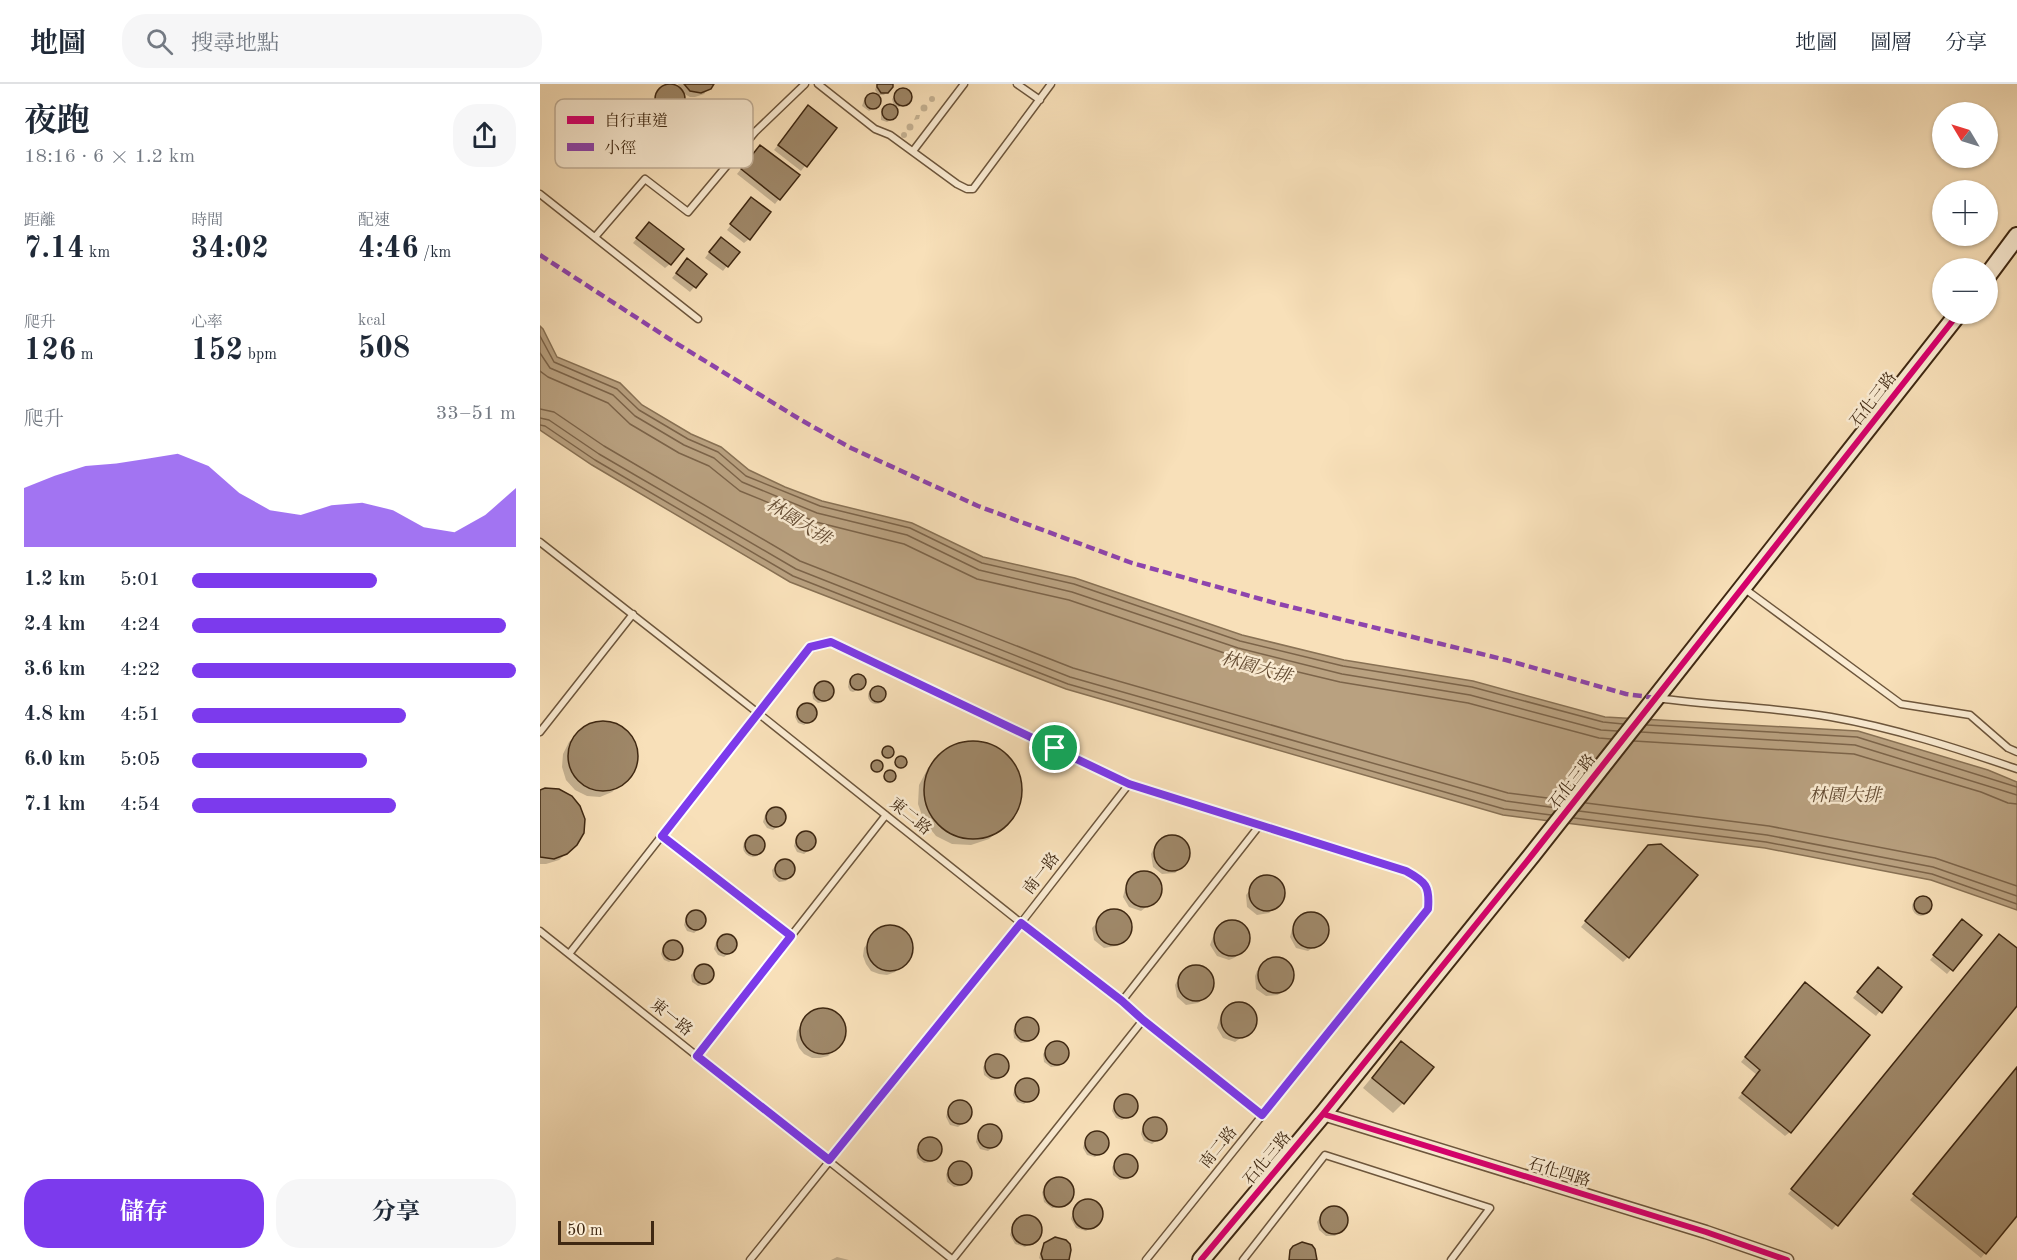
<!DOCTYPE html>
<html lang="zh-TW">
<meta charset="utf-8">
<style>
body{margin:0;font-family:"Old Standard TT","Noto Serif TC",serif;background:#f6f6f7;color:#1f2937;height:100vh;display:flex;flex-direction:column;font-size:22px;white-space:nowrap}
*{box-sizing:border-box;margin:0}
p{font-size:20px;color:#747a83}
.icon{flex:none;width:33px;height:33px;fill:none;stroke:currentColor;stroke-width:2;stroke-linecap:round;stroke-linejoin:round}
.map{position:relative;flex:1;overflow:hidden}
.panel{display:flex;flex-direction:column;background:#fff;width:540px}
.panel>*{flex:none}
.needle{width:39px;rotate:308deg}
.tools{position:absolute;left:1392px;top:18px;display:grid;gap:12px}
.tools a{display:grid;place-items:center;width:66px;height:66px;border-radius:50%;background:#fff;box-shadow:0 2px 4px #0004;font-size:30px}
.scale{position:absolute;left:18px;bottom:15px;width:96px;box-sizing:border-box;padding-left:6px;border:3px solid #3f2812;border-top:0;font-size:16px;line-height:21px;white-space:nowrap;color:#3f2812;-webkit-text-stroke:4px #faebd2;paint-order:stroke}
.pin{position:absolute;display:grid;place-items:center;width:51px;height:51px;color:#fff;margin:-26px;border:3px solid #fff;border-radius:50%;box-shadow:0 2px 6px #0007}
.round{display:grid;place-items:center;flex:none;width:63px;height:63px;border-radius:24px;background:#f6f6f7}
.headline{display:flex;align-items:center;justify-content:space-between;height:102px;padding:0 24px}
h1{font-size:33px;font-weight:700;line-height:45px}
.metrics{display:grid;grid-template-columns:repeat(3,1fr);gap:9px;height:102px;padding:6px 24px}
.metrics div{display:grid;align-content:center}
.metrics b{font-size:30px;font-weight:700}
.metrics small{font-size:16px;font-weight:400}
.metrics p{font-size:16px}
.chart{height:168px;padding:12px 24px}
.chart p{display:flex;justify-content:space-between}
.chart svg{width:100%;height:108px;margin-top:6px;fill:#7c3aed;opacity:.7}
.action{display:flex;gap:12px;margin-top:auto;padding:12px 24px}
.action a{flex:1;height:69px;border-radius:24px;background:#7c3aed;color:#fff;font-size:24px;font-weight:700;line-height:69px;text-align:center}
.action a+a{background:#f6f6f7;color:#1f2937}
ul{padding:0 24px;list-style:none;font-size:20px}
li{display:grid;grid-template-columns:96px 72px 1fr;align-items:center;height:45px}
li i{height:15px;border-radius:8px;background:#7c3aed}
header{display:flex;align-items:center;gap:36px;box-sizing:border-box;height:84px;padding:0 30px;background:#fff;border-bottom:2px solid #e0e1e3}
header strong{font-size:28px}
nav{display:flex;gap:33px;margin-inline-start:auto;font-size:21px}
.search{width:420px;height:54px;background:#f6f6f7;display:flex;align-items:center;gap:15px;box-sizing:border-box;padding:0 21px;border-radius:24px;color:#747a83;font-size:22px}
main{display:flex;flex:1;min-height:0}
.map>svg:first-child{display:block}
.water{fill:#b9a180;stroke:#887154;stroke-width:1.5}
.shadow{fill:#0003}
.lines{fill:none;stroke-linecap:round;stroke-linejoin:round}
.shore{stroke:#7c6449;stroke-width:1.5}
.building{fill:#9f8869;stroke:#3f2812;stroke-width:1.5}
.lane-casing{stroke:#6d563c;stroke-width:9}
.street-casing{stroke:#6d563c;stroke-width:15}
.secondary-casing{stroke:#3f2812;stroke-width:20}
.lane{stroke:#faebd2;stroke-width:6}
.street{stroke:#faebd2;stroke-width:12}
.secondary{stroke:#faebd2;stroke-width:16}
.quiet{stroke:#8e44ad;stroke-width:4.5;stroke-dasharray:9 4.5;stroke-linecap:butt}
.cycleway-casing{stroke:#faebd2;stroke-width:10}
.cycleway{stroke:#d6006c;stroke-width:6}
.route-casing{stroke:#fff;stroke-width:12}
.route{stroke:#7c3aed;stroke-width:8}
.labels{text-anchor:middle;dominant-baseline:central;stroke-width:5;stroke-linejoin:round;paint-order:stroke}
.street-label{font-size:16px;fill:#3f2812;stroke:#faebd2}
.water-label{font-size:18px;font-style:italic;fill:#644c33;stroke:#faebd2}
.key{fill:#faebd2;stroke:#c2b098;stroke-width:1.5}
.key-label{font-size:16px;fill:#3f2812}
</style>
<header>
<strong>地圖</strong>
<div class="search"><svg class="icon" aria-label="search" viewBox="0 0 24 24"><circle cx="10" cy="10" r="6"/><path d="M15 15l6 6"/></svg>搜尋地點</div>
<nav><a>地圖</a><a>圖層</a><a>分享</a></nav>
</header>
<main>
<section class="panel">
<div class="headline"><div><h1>夜跑</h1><p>18:16 · 6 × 1.2 km</p></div><a class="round"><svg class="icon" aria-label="share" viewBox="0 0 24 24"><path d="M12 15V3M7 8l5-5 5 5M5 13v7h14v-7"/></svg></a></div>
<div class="metrics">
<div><p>距離</p><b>7.14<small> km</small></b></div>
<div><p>時間</p><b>34:02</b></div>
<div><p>配速</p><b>4:46<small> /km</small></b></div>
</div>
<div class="metrics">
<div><p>爬升</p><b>126<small> m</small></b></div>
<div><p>心率</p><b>152<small> bpm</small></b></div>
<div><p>kcal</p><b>508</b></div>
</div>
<div class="chart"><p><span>爬升</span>33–51 m</p>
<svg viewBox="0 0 160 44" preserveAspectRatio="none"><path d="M0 44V20L10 15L20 11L30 10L40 8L50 6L60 11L70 22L80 29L90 31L100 27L110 26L120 29L130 36L140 38L150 31L160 20V44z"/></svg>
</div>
<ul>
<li><b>1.2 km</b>5:01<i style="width:57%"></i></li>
<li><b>2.4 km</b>4:24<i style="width:97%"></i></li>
<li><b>3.6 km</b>4:22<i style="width:100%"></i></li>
<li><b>4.8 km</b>4:51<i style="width:66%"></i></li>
<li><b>6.0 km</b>5:05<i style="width:54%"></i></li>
<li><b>7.1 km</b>4:54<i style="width:63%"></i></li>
</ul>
<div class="action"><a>儲存</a><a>分享</a></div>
</section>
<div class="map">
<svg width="1477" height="1176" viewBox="0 0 1477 1176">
<rect width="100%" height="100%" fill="#f8e0b9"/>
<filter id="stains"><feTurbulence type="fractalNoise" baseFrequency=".00333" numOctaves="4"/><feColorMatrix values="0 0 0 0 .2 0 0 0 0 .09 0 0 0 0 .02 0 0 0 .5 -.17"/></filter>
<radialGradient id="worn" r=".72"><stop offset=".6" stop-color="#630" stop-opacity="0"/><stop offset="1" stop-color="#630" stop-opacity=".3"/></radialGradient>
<path class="water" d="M0 242 3 245 17 273 80 299 102 321 151 350 181 363 209 386 245 403 282 417 372 439 443 473 535 494 702 551 804 576 933 597 1065 633 1318 647 1448 686 1477 698V826L1391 796 1225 764 963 731 526 605 250 498 52 381 0 346Z"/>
<path class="shadow" d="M138 0H172L164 10 155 13H150L141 8 143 16 136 28 128 32 118 30 115 27 113 18 117 9 129 2 140 5Z
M351 0V3L344 11H338L335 6 337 0Z
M360 6H366L370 11 368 17 359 23 355 22 357 29 353 35 347 38 341 36V27L350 21 354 22 352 15Z
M333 10 340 16 338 22 329 27 322 22 324 16Z
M389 15a3 3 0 1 1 6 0a3 3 0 1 1-6 0Z
M380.5 24a3.5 3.5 0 1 1 7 0a3.5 3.5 0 1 1-7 0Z
M264 28 295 44 261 87 234 66Z
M376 31H380L379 35 374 36Z
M366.5 43a3.5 3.5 0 1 1 7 0a3.5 3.5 0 1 1-7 0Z
M361 51a3 3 0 1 1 6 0a3 3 0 1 1-6 0Z
M215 67 239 115 235 120 197 90Z
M207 120 209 155 204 159 187 146Z
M105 144 130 180 125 184 93 159Z
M176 159 198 168 183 187 165 174Z
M143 181 165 190 150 208 132 194Z
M317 591 323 593 325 597 324 603 313 608 310 607 308 603 309 597Z
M280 599H287L292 603 293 609 285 618 278 619 273 615 272 608Z
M328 612a8 8 0 1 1 16 0a8 8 0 1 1-16 0Z
M266 620 272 622 276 628 274 634 264 641 258 639 255 633 257 627Z
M59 638 72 639 84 645 93 655 97 668 96 681 90 693 72 708 60 713 47 712 35 706 26 696 22 683 23 670 29 658 36 651 46 642Z
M427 659 446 660 462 669 474 683 480 700 479 719 470 736 449 755 431 761 412 760 396 752 384 737 378 720 379 701 388 684 409 665Z
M341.5 669a5.5 5.5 0 1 1 11 0a5.5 5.5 0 1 1-11 0Z
M354.5 679a5.5 5.5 0 1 1 11 0a5.5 5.5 0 1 1-11 0Z
M330.5 683a5.5 5.5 0 1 1 11 0a5.5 5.5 0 1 1-11 0Z
M343.5 693a5.5 5.5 0 1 1 11 0a5.5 5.5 0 1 1-11 0Z
M0 708 29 767 19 776 6 780H0Z
M235 724 242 726 245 732 243 739 233 746 227 744 223 738 225 731Z
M265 748 272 750 275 756 273 763 264 770 257 768 254 762 256 755Z
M203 763a10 10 0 1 1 20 0a10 10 0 1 1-20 0Z
M637 753 647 761 648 773 645 779 635 789 622 790 613 783 611 770 614 764 624 755Z
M1103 768 1088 873 1083 878 1041 843Z
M247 776 253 781V788L246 797 239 798 233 793 232 786 240 777Z
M602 789 614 792 620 803 617 815 601 827 589 823 583 813 586 800Z
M731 794 741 801 742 814 739 819 729 829 717 831 707 823 706 811 719 795Z
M1372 823a9 9 0 1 1 18 0a9 9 0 1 1-18 0Z
M155 827 162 829 165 835 163 842 154 849 147 847 144 841 146 834Z
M578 827 588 835 589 847 586 853 576 862 564 864 554 856 552 844 566 829Z
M770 830 781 833 787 843 784 856 768 867 756 864 750 853 753 841Z
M690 838 702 841 708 852 705 864 694 874 689 876 677 872 670 861 674 850Z
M1418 842 1440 851 1407 890 1390 876Z
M348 843H356L363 847 369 853 372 861 371 870 367 877 355 888 347 891 339 890 331 887 326 880 323 872 324 864 333 851 340 845Z
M186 851 192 853 196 859 194 866 184 873 178 871 174 865 176 858Z
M1460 852 1477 866V920L1292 1146 1248 1110Z
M132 857 139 859 143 865 141 871 129 878 124 876 121 870 123 864Z
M740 875 750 883 751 895 738 911 726 912 716 905 715 892 717 887 728 877Z
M166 881 172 885V892L165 901 158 902 152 898 151 891 159 882Z
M661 884 670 891 672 904 669 910 658 919 646 921 637 913 635 901 638 895 648 886Z
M1333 890 1360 903 1336 932 1313 914Z
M1261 905 1250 1048 1245 1052 1198 1014 1217 991 1201 978Z
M697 920 709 923 715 934 712 946 695 958 683 954 677 944 681 931Z
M280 926 289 927 296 930 302 937 304 945V953L300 961 288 972 280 974H272L264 970 259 964 256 956 257 947 266 934 272 929Z
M490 935 496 940 497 948 489 958 481 959 474 954 473 946 482 936Z
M520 959 526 964 527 972 519 982 511 983 504 978 503 970 512 960Z
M852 969 863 1019 853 1029 823 1004Z
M460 971 466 976 467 984 459 995 451 996 444 991 443 983 452 972Z
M1477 984V1130L1441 1174 1370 1116Z
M486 995 494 997 498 1004 495 1012 484 1020 477 1018 473 1011 475 1002Z
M585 1012 593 1014 596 1021 594 1029 582 1036 576 1034 572 1027 574 1019Z
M419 1018 427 1020 431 1027 429 1035 418 1043 410 1041 406 1033 408 1025Z
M613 1035 621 1037 625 1044 623 1052 612 1060 604 1057 601 1050 603 1042Z
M449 1042 457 1044 461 1051 459 1059 448 1067 440 1065 436 1058 438 1049Z
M556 1048 564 1050 568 1057 565 1065 555 1073 547 1071 543 1064 545 1056Z
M393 1055 400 1060 401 1068 392 1078 384 1079 377 1074 376 1066 385 1056Z
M589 1072 595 1077 596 1085 588 1095 580 1096 573 1091 572 1083 581 1073Z
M423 1079 430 1084 431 1092 422 1102 414 1103 407 1098 406 1090 415 1080Z
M523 1094 531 1101 532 1111 522 1123 512 1124 504 1118 502 1108 512 1096Z
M547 1116 557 1119 562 1128 559 1139 546 1147 536 1144 531 1135 534 1125Z
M789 1124H798L805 1129 807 1138 805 1142 795 1152H786L779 1146 777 1138 782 1130Z
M486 1132 496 1135 501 1144 498 1154 485 1163 475 1160 470 1151 473 1141Z
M505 1160 527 1176H501L499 1174 502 1163Z
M297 1173 309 1176H291Z"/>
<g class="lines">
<path class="shore" d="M0 252 14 278 77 305 99 326 148 355 178 368 206 392 280 422 370 444 442 479 534 500 700 557 803 582 932 603 1063 638 1083 640
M0 269 10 284 73 311 95 332 144 361 174 374 202 398 277 429 367 451 439 486 532 508 698 564 802 590 930 611 1061 646 1077 647
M0 287 8 293 68 319 90 340 139 369 169 382 200 407 276 438 364 460 437 495 529 516 696 573 800 598 928 619 1059 654 1071 655
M0 325 14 328 64 362 260 477 533 584 968 709 1023 716
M0 334 9 336 59 370 256 485 530 593 966 717 1017 724
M0 341 5 342 55 376 253 492 528 600 964 725 1011 731
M1107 641 1317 653 1477 703
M1101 648 1315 661 1477 711
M1094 657 1314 670 1441 708 1468 719 1477 720
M1046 719 1229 742 1395 774 1477 802
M1039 727 1227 751 1393 783 1477 812
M1034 734 1226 758 1392 790 1477 820"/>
</g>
<path class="building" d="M144 0H174L171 5 161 9 150 7Z
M337 0H353V3L348 9H341L337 3Z
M115 15a15 15 0 1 1 30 0a15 15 0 1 1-30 0Z
M354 13a9 9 0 1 1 18 0a9 9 0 1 1-18 0Z
M325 17a8 8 0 1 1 16 0a8 8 0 1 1-16 0Z
M342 28a8 8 0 1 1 16 0a8 8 0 1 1-16 0Z
M268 21 297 44 267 83 238 61Z
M220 61 260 91 240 116 201 85Z
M211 113 231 128 210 156 190 140Z
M109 138 144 165 131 181 96 154Z
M181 153 200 168 188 183 169 168Z
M147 174 167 190 156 204 136 189Z
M310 598a8 8 0 1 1 16 0a8 8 0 1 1-16 0Z
M274 607a10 10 0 1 1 20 0a10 10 0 1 1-20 0Z
M330 610a8 8 0 1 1 16 0a8 8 0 1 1-16 0Z
M257 629a10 10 0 1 1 20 0a10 10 0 1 1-20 0Z
M28 672a35 35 0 1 1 70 0a35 35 0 1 1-70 0Z
M384 706a49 49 0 1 1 98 0a49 49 0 1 1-98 0Z
M342 668a6 6 0 1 1 12 0a6 6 0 1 1-12 0Z
M355 678a6 6 0 1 1 12 0a6 6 0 1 1-12 0Z
M331 682a6 6 0 1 1 12 0a6 6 0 1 1-12 0Z
M344 692a6 6 0 1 1 12 0a6 6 0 1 1-12 0Z
M5 704 19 705 32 712 40 722 45 735 44 749 37 761 27 770 14 775 0 773V706Z
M226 733a10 10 0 1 1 20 0a10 10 0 1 1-20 0Z
M256 757a10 10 0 1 1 20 0a10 10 0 1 1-20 0Z
M205 761a10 10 0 1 1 20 0a10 10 0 1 1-20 0Z
M614 769a18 18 0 1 1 36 0a18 18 0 1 1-36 0Z
M1121 760 1158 791 1089 874 1045 837 1108 761Z
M235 785a10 10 0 1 1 20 0a10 10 0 1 1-20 0Z
M586 805a18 18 0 1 1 36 0a18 18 0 1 1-36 0Z
M709 809a18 18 0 1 1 36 0a18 18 0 1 1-36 0Z
M1374 821a9 9 0 1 1 18 0a9 9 0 1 1-18 0Z
M556 843a18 18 0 1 1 36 0a18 18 0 1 1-36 0Z
M146 836a10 10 0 1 1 20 0a10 10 0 1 1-20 0Z
M753 846a18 18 0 1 1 36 0a18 18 0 1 1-36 0Z
M1422 835 1442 851 1413 887 1393 871Z
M674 854a18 18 0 1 1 36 0a18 18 0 1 1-36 0Z
M327 864a23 23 0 1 1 46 0a23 23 0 1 1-46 0Z
M177 860a10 10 0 1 1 20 0a10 10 0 1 1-20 0Z
M1459 850 1477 864V922L1298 1142 1251 1105Z
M123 866a10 10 0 1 1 20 0a10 10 0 1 1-20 0Z
M718 891a18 18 0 1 1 36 0a18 18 0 1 1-36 0Z
M154 890a10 10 0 1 1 20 0a10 10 0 1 1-20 0Z
M638 899a18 18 0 1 1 36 0a18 18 0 1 1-36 0Z
M1338 883 1362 903 1342 929 1317 908Z
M1265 898 1330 951 1251 1049 1202 1009 1220 986 1205 973Z
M681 936a18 18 0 1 1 36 0a18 18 0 1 1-36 0Z
M260 947a23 23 0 1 1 46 0a23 23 0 1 1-46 0Z
M475 945a12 12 0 1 1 24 0a12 12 0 1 1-24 0Z
M505 969a12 12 0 1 1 24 0a12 12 0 1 1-24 0Z
M861 957 894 983 864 1020 832 994Z
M445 982a12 12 0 1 1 24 0a12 12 0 1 1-24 0Z
M1477 983V1132L1446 1170 1373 1110Z
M475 1006a12 12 0 1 1 24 0a12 12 0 1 1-24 0Z
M574 1022a12 12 0 1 1 24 0a12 12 0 1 1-24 0Z
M408 1028a12 12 0 1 1 24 0a12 12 0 1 1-24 0Z
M603 1045a12 12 0 1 1 24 0a12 12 0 1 1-24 0Z
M438 1052a12 12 0 1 1 24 0a12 12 0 1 1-24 0Z
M545 1059a12 12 0 1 1 24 0a12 12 0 1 1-24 0Z
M378 1065a12 12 0 1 1 24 0a12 12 0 1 1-24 0Z
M574 1082a12 12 0 1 1 24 0a12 12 0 1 1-24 0Z
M408 1089a12 12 0 1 1 24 0a12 12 0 1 1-24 0Z
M504 1108a15 15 0 1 1 30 0a15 15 0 1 1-30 0Z
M533 1130a15 15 0 1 1 30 0a15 15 0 1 1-30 0Z
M780 1136a14 14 0 1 1 28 0a14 14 0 1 1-28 0Z
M472 1146a15 15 0 1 1 30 0a15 15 0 1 1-30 0Z
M515 1153 526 1156 530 1160 531 1166 529 1176H503L501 1170 504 1159Z
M762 1158 772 1161 775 1165 777 1176H749L750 1166 753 1162Z"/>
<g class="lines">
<defs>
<path id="lane" d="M278 0 335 45 350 51 417 100 427 105H433L511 0
M477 0 500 16
M373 67 424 0
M0 110 158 235
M55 153 105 95 148 128 215 48 265 0
M0 458 218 629 481 839 582 917 603 936 722 1031
M1205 505 1361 620 1430 631 1468 664 1477 668
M1117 614C1175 622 1234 623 1291 633 1354 644 1416 664 1477 685
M0 648 93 530
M122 752 251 852
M0 847 413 1176
M29 870 270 563 291 558 589 700 719 742 866 787C886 798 890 802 888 825L606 1176
M582 917 719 742
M157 972 346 731
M413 1175 603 936
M210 1176 481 839 589 700
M703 1176 785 1071 950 1124 911 1176"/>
<path id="street" d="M783 1030 1166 1148 1247 1176"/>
<path id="secondary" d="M1448 191 1477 152
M661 1176 783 1030 992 771 1418 230"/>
</defs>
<use href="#lane" class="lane-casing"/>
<use href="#street" class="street-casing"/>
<use href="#secondary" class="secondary-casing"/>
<use href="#lane" class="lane"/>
<use href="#street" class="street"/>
<use href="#secondary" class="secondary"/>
<path class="quiet" d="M0 171 131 256 261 336 311 364 438 422 592 479 735 519 966 576 1086 610 1116 614"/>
<defs>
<path id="cycleway" d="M783 1030 1166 1148 1247 1176
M661 1176 783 1030 992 771 1418 230"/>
</defs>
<use href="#cycleway" class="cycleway-casing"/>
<use href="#cycleway" class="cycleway"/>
</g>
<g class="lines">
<defs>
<path id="route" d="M291 558 589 700 866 787C886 798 890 802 888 825L722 1031 603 936 582 917 481 839 289 1076 157 972 251 852 122 752 270 563Z"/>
</defs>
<use href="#route" class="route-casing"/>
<use href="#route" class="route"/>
</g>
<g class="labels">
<g class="street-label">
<text transform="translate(1334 316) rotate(-52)">石化三路</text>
<text transform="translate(1033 698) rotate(-52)">石化三路</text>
<text transform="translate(370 733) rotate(39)">東二路</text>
<text transform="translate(502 790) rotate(-52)">南一路</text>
<text transform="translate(131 934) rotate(39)">東一路</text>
<text transform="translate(679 1064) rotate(-51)">南二路</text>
<text transform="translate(728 1075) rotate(-50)">石化三路</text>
<text transform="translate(1019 1089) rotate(17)">石化四路</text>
</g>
<g class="water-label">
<text transform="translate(258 438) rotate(32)">林園大排</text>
<text transform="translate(716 584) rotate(16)">林園大排</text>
<text x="1305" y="712">林園大排</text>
</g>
</g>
<rect x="15" y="15" width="198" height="69" rx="9" class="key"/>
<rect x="27" y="32" width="27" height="8" fill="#d6006c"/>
<rect x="27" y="59" width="27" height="8" fill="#8e44ad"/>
<g class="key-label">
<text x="64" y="42">自行車道</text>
<text x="64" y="69">小徑</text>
</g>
<rect width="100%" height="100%" filter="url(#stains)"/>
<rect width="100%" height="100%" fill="url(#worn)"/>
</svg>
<div class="tools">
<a><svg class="needle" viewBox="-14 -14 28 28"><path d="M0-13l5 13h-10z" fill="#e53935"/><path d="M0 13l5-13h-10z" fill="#747a83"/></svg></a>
<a>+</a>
<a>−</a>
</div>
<div class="scale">50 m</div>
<div class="pin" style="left:515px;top:664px;background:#1e9e55"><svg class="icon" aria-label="arrive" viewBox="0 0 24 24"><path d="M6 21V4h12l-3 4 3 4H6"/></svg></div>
</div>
</main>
